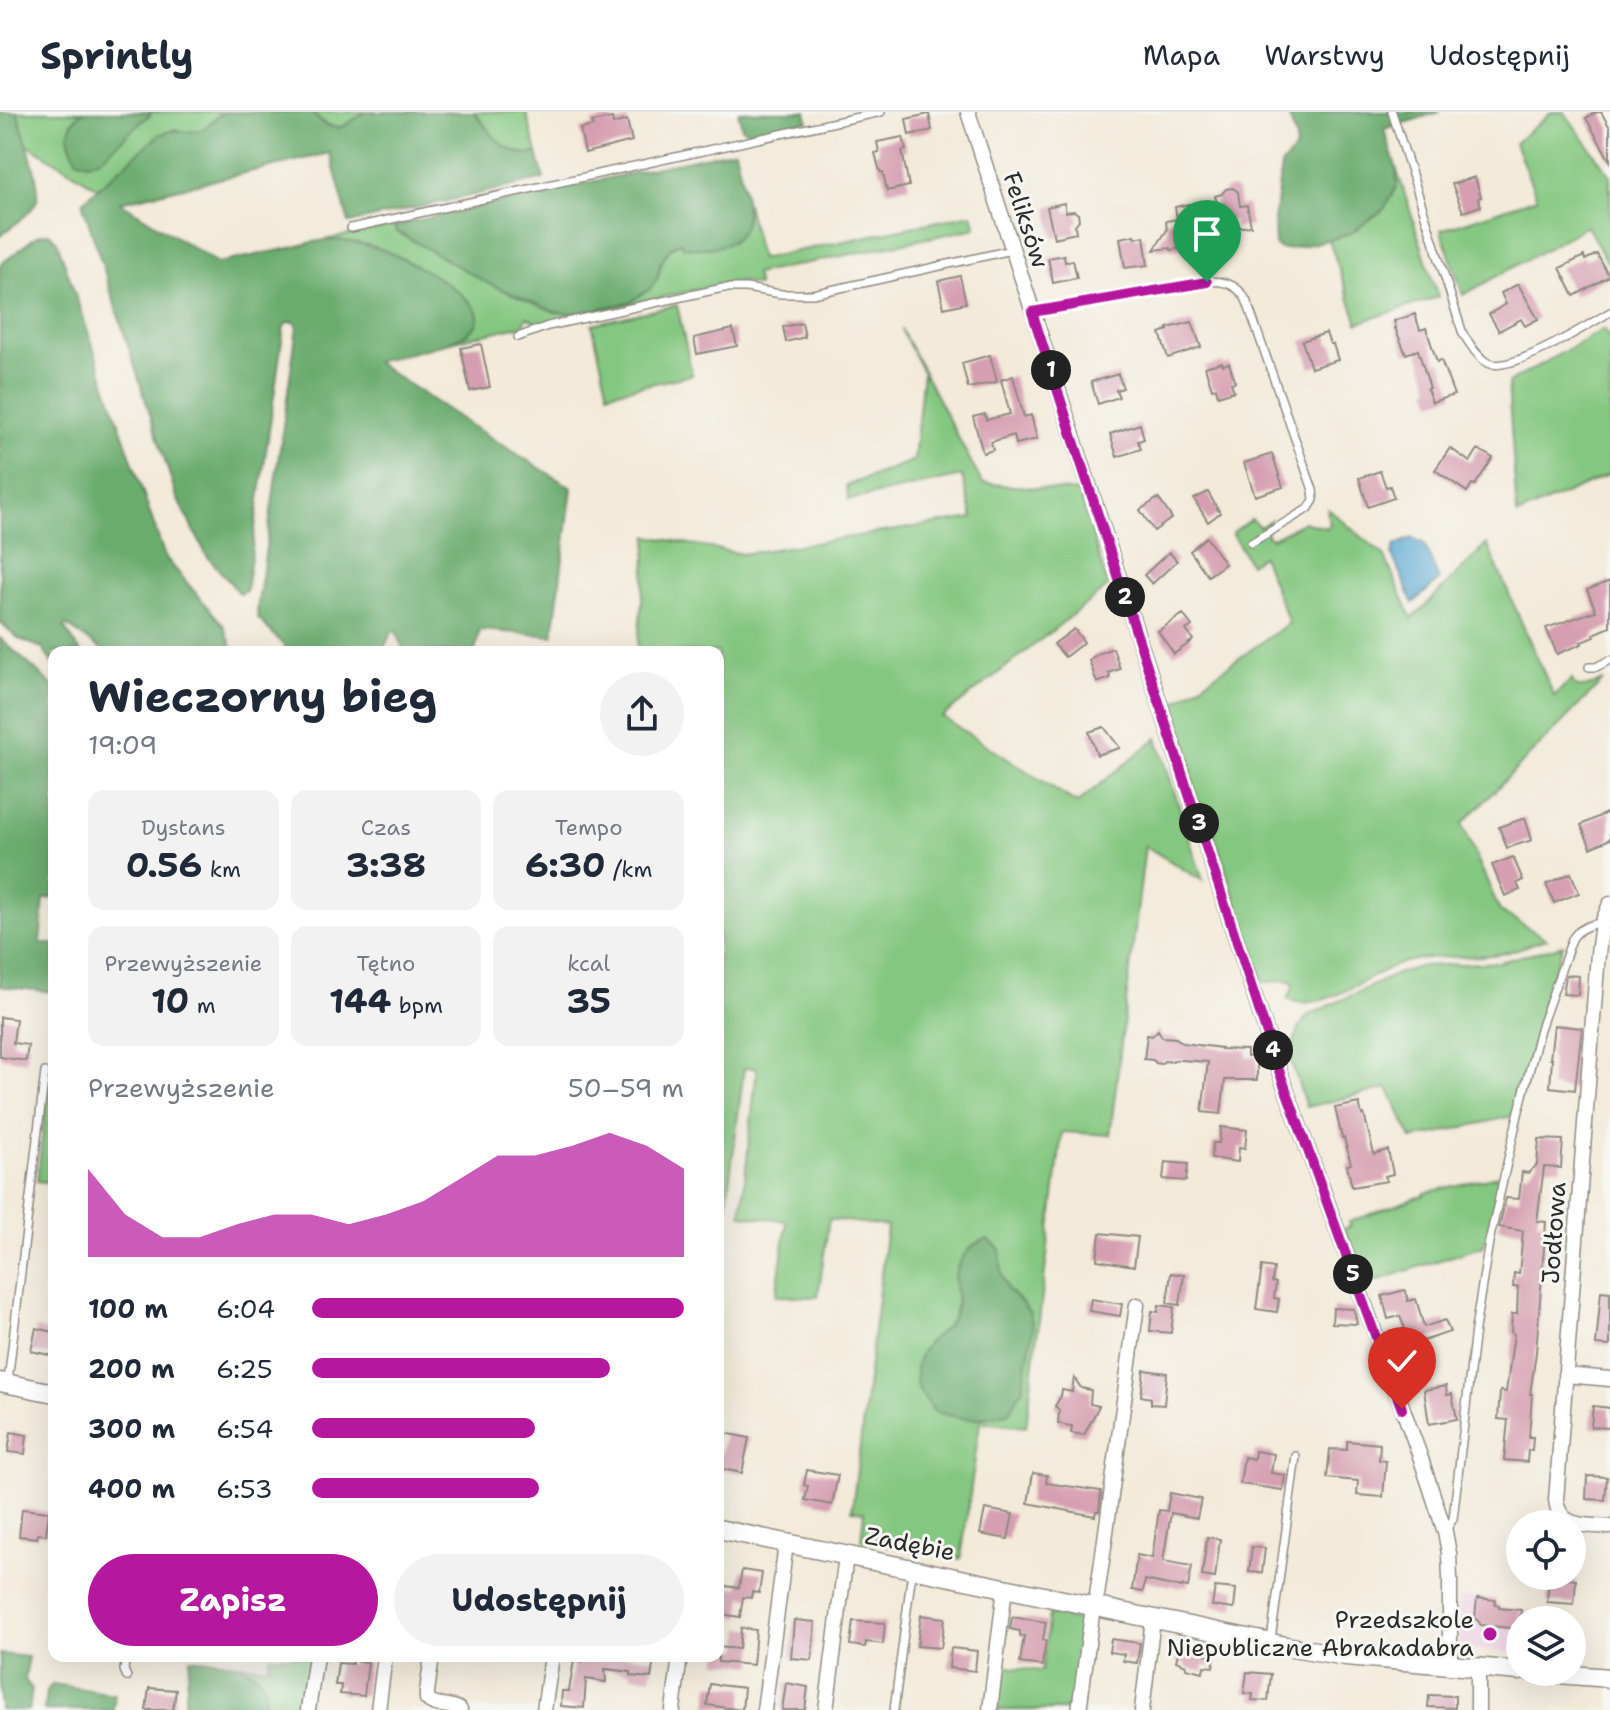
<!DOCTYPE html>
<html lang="pl">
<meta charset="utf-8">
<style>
body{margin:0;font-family:"Shantell Sans",sans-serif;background:#f2f2f3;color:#1f2937;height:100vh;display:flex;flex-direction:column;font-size:30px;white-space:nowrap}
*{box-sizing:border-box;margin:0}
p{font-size:26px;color:#747a83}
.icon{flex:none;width:44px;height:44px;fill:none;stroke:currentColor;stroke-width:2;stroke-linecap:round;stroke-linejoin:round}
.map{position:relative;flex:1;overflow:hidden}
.details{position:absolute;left:48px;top:534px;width:676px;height:1016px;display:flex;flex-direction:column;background:#fff;border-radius:16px;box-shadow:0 8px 32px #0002}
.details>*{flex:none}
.buttons{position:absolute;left:1506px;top:1398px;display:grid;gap:16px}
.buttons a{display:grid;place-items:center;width:80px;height:80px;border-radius:50%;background:#fff;box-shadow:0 8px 32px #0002;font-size:40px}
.pin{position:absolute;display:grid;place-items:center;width:68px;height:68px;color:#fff;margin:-82px -34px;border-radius:50% 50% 50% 0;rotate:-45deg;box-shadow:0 0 8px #0007}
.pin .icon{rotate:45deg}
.km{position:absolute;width:40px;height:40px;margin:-20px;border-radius:50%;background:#222;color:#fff;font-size:22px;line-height:40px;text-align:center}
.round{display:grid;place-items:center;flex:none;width:84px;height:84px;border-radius:42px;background:#f2f2f3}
.head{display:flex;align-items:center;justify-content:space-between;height:136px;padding:0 40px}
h1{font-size:44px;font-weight:700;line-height:60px}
.stats{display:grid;grid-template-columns:repeat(3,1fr);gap:12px;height:136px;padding:8px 40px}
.stats div{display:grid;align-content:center;border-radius:16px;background:#f2f2f3;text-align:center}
.stats b{font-size:34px;font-weight:700}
.stats small{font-size:22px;font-weight:400}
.stats p{font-size:22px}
.chart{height:224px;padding:16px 40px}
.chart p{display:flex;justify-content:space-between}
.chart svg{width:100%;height:144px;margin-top:8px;fill:#b5179e;opacity:.7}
.button{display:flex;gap:16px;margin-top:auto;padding:16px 40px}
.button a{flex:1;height:92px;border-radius:48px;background:#b5179e;color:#fff;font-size:32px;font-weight:700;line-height:92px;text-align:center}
.button a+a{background:#f2f2f3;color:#1f2937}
ul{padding:0 40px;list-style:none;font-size:26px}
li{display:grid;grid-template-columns:128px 96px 1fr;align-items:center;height:60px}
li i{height:20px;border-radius:10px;background:#b5179e}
header{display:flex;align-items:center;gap:48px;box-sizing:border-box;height:112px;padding:0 40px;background:#fff;border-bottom:2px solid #e0e1e3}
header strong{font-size:38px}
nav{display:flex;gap:44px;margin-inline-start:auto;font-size:28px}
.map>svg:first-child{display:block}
.built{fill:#efd0e6}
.green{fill:#84c780;stroke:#587956;stroke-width:2}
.forest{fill:#6bac6e;stroke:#4b6c4c;stroke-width:2}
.water{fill:#57a6d1;stroke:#41687e;stroke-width:2}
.building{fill:#d69fb1}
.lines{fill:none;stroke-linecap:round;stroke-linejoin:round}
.service-casing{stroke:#8f8a82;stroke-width:10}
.minor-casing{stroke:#8f8a82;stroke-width:17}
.tertiary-casing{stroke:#8f8a82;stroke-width:21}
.service{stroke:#fff;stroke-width:7}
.minor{stroke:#fff;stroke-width:14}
.tertiary{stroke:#fff;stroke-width:18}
.route-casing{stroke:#fff;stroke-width:16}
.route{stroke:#b5179e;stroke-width:10}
.poi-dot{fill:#b5179e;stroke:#f6f6f2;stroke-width:3}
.labels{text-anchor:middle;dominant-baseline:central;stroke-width:6;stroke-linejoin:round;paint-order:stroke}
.street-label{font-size:24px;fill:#2b2b2b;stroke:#f6f6f2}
.poi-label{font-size:24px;fill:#2b2b2b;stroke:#f6f6f2;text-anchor:end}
</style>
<header>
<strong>Sprintly</strong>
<nav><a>Mapa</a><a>Warstwy</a><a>Udostępnij</a></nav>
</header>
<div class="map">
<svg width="1610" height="1598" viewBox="0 0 1610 1598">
<rect width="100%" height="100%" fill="#f6f6f2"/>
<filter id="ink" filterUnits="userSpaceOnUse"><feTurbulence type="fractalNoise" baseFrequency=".0125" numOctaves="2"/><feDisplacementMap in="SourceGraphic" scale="16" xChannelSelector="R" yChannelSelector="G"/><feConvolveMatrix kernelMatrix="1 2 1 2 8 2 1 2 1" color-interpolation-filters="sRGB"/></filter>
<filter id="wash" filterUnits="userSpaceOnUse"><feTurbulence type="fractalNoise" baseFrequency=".006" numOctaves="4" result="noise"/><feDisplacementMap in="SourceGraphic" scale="32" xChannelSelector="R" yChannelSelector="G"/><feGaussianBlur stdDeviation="1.8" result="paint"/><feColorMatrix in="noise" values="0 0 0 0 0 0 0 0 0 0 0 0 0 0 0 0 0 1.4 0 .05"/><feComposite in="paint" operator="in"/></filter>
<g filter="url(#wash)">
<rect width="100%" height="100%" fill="#f3ead9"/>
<path class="built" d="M1459 1485 1496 1488 1495 1492 1499 1493V1496L1535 1499 1534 1508H1520V1541L1460 1536Z"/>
<path class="green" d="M17 0H81L71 11 149 5 152 0H227L218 3 207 15 202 18 189 21 175 17 159 23 98 76 27 32Z
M310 0H365C338 19 336 21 310 0Z
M474 0H526L537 41C506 47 491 21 474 0Z
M1552 0H1564L1610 63V155L1587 114 1463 183 1441 118 1537 86 1515 31Z
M1396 55 1438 185 1358 211 1329 128 1351 120 1397 73Z
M747 91 760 147 972 102 976 116 755 162 758 174 742 170 718 173 551 210 537 211 527 205 524 213 446 231 468 221 405 147 377 136 349 130 324 128 397 113 395 115 396 119 426 136 658 165C661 148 666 138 682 129L734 127C746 115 747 108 747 91Z
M677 193 692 263 608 281 592 212Z
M901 217 982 371 1079 380 1108 475 942 605 1077 691 1157 626 1203 769 1145 734 1110 1023 1062 1020 1026 1315 980 1310 961 1447 861 1428 864 1400 852 1398 887 1114 829 1107 818 1185 776 1184 787 1109 741 1103 757 956H744L718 1160V540H637L648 424 742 442 973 406 962 364 849 388 846 374 914 348 923 260Z
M1604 217 1610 228V362L1517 403 1508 271Z
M1328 397 1384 443 1412 507 1487 432 1554 584 1572 567 1574 573C1584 579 1593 573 1603 569L1462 712 1500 799 1547 827C1531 831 1516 839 1500 842 1465 848 1432 840 1396 853 1365 865 1321 902 1287 887L1293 876V871C1284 864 1273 872 1263 870L1212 715 1207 718 1168 596 1289 511 1262 444 1250 452 1232 421 1251 407 1260 415 1272 407C1267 412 1265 416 1267 423L1272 426 1304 410 1327 416 1330 412 1327 402Z
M1563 833 1540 904 1513 1004 1412 1027 1388 976 1306 995 1291 949C1291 933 1298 916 1307 904L1399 861 1422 854 1499 850Z
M54 963V1071L37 1069 49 967Z
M1501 1063 1484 1134 1366 1172 1344 1117 1351 1114 1349 1110 1424 1083V1081Z
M1049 1502 1084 1510 1074 1598H994L999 1554 1042 1559Z
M270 1544H312L304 1598H263L265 1580 244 1555 227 1551 268 1555Z"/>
<path class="forest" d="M0 0H17C22 17 43 75 37 88 31 102 12 114 0 124Z
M81 0H152L102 46 88 51 76 47C66 25 64 19 81 0Z
M227 0H310L326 13 338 16 346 13 365 0H474C491 21 506 47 537 41L544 67 349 111 330 41 120 90 218 151C242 146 266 141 290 136 302 133 314 129 326 128 344 128 364 131 381 137 399 144 490 187 477 211 465 234 399 241 375 250L467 311 572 376 553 524 480 518 475 540H404L396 519 391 521 382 540H290L258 506 257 499 297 215 294 210H288L284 214 246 479 240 482 207 444 177 386 83 93 84 88 159 23C176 14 183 23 199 18 212 15 213 4 227 0Z
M738 0H806L808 9 751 22 742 16Z
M1287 0H1440L1384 17 1396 55 1397 73 1384 97 1351 121 1329 128 1287 137H1280L1275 133 1274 108 1281 54C1284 48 1290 45 1294 39 1301 30 1290 10 1287 0Z
M735 38C747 92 766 145 683 135L681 130 674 133 666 141 661 150 658 165 651 176 630 190 575 202 555 200 489 172 396 119 395 115 397 113Z
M49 121 57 129 165 445 224 514 234 540H105L66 513 64 515 81 540H54V554L42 536 19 527 0 510V153L38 123Z
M0 526 54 575V786L44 787 40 832H54V911L50 910 53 880 0 874Z
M988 1127 1000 1137 1002 1163 1008 1178 1022 1191 1030 1202 1033 1215 1023 1276 1009 1300C977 1310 967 1308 935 1300 929 1292 920 1282 917 1273 913 1257 919 1238 931 1228 939 1221 949 1214 953 1205 964 1180 943 1168 967 1140 974 1132 977 1130 988 1127Z
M0 1542 28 1545 25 1568 32 1577 29 1598H0Z
M190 1546C213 1549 251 1547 263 1572 267 1580 264 1590 263 1598H184Z
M53 1572 115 1582 113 1598H44L46 1579Z"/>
<path class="water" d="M1412 426 1422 430 1425 434 1439 468 1413 491 1392 443 1395 433Z"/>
<g id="blocks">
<path class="building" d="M1597 0H1601L1610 16V49L1586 6Z
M929 2 932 18 909 23 906 7Z
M612 6 613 12 627 8 632 29 585 41 580 17 593 14 592 10Z
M903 25 906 38 902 39 909 74 887 79 883 60H880L875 41 879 40 877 30Z
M1475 65 1481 85 1478 86 1481 94 1463 100 1452 72Z
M1233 76 1238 80 1240 94 1247 93 1251 114 1235 116 1234 108 1220 110 1218 102 1211 99 1217 91 1215 84 1222 82 1226 77Z
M1064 91 1066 100 1074 99 1078 102 1079 108 1075 113 1076 121 1054 126 1047 95Z
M1189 92 1196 129H1193L1194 134 1171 138 1170 136 1154 138 1167 118 1166 109 1177 107 1175 95Z
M1135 123 1136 126 1144 124 1148 153 1125 156 1120 126Z
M1597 142 1609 164 1574 184 1560 156 1584 144 1585 148Z
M1064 143 1065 150 1073 148 1077 166 1053 171 1048 146Z
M960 164 966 191 944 196 938 169Z
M1518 172 1538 207 1525 214 1521 207 1499 219 1489 202 1506 192 1501 181Z
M1415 202 1420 218 1426 216 1437 250 1441 248 1454 283 1432 290 1427 277 1430 276 1418 238 1406 242 1395 216H1396L1394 209Z
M1192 210 1201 235 1168 246 1160 221 1168 218V216Z
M802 211 805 225 786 230 783 215Z
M733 217 737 234 697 242 694 226Z
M1326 221 1330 232H1333L1338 248 1311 256 1302 229Z
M481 232 490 275 470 279 461 236Z
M990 243 997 270 968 276 962 251Z
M1222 250 1223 253 1229 251 1235 270 1231 271 1234 279 1218 284 1216 276 1212 277 1205 255Z
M1118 262 1123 276 1116 278 1119 285 1098 292 1091 270Z
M1013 264 1024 305 1031 303 1037 327 1016 332 1014 323 991 330 993 338 983 341 973 305 985 302 986 308 1010 302 1001 268Z
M1140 312 1144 327 1138 329 1141 337 1117 345 1110 322Z
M1450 336 1470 350 1478 337 1493 346 1475 373 1472 372 1467 380 1435 358Z
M1272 342 1283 375 1255 384 1244 351Z
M1380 359 1386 375 1390 374 1394 386 1368 395 1359 366Z
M1208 380 1220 401 1208 410 1194 387Z
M1158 386 1172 406 1154 419 1140 398Z
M1206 425 1225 452 1208 464 1190 439Z
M1169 440 1177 449 1152 472 1144 463Z
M1610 469V515L1594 522 1595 525 1581 530 1582 532 1557 542 1546 516 1596 499 1587 478Z
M1183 502 1192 514 1186 518 1193 528 1174 542 1158 519Z
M1074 517 1084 530 1065 545 1054 532Z
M1113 536 1120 557 1109 561 1110 566 1097 571 1089 548 1097 542Z
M1104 615 1120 636 1097 643 1089 620Z
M1610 699V727L1591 736 1581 713Z
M1525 706 1532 728 1507 736 1499 715Z
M1513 745 1523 768 1517 771 1520 778 1505 784 1492 753Z
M1571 761 1579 781 1554 791 1546 772Z
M1566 863 1579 864 1578 883 1563 882Z
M0 905 16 907 13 931 28 933 26 949 0 945Z
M1554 913 1582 916 1575 978 1550 975 1552 947H1550Z
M1158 918 1162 925 1176 926 1183 931 1221 936V937L1247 938V945L1257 944V968H1225L1221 1002 1202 1000 1208 950 1181 948H1173V950L1164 949 1161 952 1156 951 1153 948 1144 947 1147 923 1152 924Z
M1359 991 1362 1003 1364 1002 1374 1042 1388 1038 1393 1062 1385 1064 1387 1069 1352 1075 1347 1053 1351 1052 1344 1026H1342L1335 996Z
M1221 1015 1247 1018 1245 1036 1239 1035 1238 1050 1211 1046 1213 1031H1219Z
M1539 1027 1563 1028 1561 1056 1544 1055 1537 1109 1546 1110 1536 1241 1530 1282H1532L1529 1325H1533L1532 1338H1528L1527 1350 1504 1348 1508 1308 1498 1307 1500 1279 1506 1280 1514 1222 1511 1221 1512 1202H1517L1518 1175H1513L1514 1161 1519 1162 1523 1119 1499 1115 1506 1086 1519 1087 1522 1060 1528 1061 1537 1053Z
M1165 1050 1188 1052 1186 1069 1163 1067Z
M1100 1121 1138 1125 1134 1154 1097 1148Z
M1262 1154 1274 1156 1272 1170 1276 1171 1274 1186 1279 1187 1277 1200 1256 1197Z
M1171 1161 1184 1163 1180 1193 1167 1191Z
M1405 1178 1408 1189 1416 1187 1424 1215 1445 1208 1450 1220 1411 1233 1400 1204 1388 1207 1382 1184Z
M1601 1179 1610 1180V1234L1596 1233Z
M1091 1187 1122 1192 1120 1204 1089 1199Z
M1159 1193 1174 1195 1171 1221 1150 1219 1152 1199 1158 1200Z
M1333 1196 1354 1197 1357 1212 1332 1211Z
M36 1216 54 1220V1244L31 1239Z
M1144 1258 1167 1261 1164 1293 1151 1292V1286L1141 1284Z
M1074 1265 1081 1276 1091 1278 1090 1292 1099 1294 1084 1323 1071 1321 1072 1314 1058 1312 1059 1298 1055 1294 1061 1284 1062 1278 1072 1280Z
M1446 1274 1447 1283 1452 1282 1457 1307 1429 1312 1424 1278Z
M1593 1294 1610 1296V1316L1591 1315Z
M11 1320 27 1323 25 1342 8 1340Z
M725 1321 749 1326 742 1361 718 1356Z
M1347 1329 1380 1332 1379 1348 1386 1349 1383 1385 1357 1383 1358 1369 1327 1366 1330 1337 1347 1338Z
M1255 1339 1274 1342 1271 1361 1285 1363 1283 1378 1240 1372 1244 1345 1254 1347Z
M807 1358 838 1363 832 1393 805 1388 808 1374 804 1373Z
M1033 1361 1047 1363 1046 1371 1101 1379 1099 1399H1096L1095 1404 1028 1391Z
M1587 1364 1607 1365 1605 1388 1586 1387Z
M1170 1381 1201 1387 1197 1406 1171 1401 1163 1449 1192 1454 1188 1475 1182 1474V1476L1145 1468 1143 1480 1132 1478 1137 1443 1152 1446 1159 1398 1167 1399Z
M22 1397 49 1400 46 1423 38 1422 37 1426 19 1424Z
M985 1397 1013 1402 1008 1427 980 1422Z
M1207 1425 1220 1427 1215 1466 1202 1464Z
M1252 1435 1265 1436 1262 1461 1249 1460Z
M742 1458 762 1461 759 1481 752 1480 751 1486 743 1485 740 1505 721 1502 725 1474 739 1476Z
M1549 1466 1576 1468 1574 1492 1547 1490Z
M1215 1475 1236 1477 1234 1497 1212 1494Z
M1477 1486 1496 1488 1495 1492 1499 1493V1496L1521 1498 1519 1517 1481 1513 1475 1505Z
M921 1503 945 1506 941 1536 917 1534Z
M1012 1505 1046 1510 1043 1528 1046 1529 1042 1554 1020 1551 1024 1524H1020V1519L1010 1517Z
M794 1508 815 1510 812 1548 791 1546Z
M853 1509 885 1511 883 1532 866 1530 865 1535 850 1533Z
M741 1516 756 1518 753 1553 718 1550V1535L739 1537Z
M1111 1527 1140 1531 1137 1551 1123 1549 1124 1542 1109 1540Z
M951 1536 977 1539 975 1559 949 1556Z
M1179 1537 1215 1544 1213 1555 1204 1554 1203 1560 1186 1556V1553L1176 1549Z
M582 1544H631L654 1547 651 1566 631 1564V1560L605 1557 606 1570 586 1567 584 1596 561 1594 562 1579H569L574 1548 582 1550Z
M352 1548 368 1550 364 1584 340 1582 341 1573H335L338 1551 352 1552Z
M1247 1560 1271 1562 1268 1589 1252 1588 1253 1582 1244 1581Z
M786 1571 808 1575 805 1598H782Z
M710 1572 744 1576 742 1598 707 1593Z
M149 1576 176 1578 173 1598H146Z
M1429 1583 1455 1584V1596L1428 1595Z"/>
</g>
</g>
<g filter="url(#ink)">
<use href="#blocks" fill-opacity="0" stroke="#8f8a82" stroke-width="2"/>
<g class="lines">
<defs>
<path id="service" d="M1392 0 1463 222C1470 232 1477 245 1488 251 1510 262 1588 213 1610 200
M351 116 881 0
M1032 200 1207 170C1225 168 1239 173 1247 190L1313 378 1314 388 1309 396 1251 431
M518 225 548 214 723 176H746L781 182H813L1012 138
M1589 555H1596L1610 548
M8 1269 45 960
M1445 1420 1453 1407 1475 1217 1489 1130 1518 1003 1540 917 1572 827C1579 816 1589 812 1602 811
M1271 1528 1296 1344
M126 1544 124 1558 127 1565
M894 1598 912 1459"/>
<path id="minor" d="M968 0 1277 953 1420 1344 1445 1420 1449 1441 1450 1467V1554
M1610 792 1602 811 1598 842 1556 1388C1559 1417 1588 1413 1610 1415
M1565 1263 1610 1267
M432 1544 427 1580V1587C436 1596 450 1591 460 1598
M308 1598 316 1544
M378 1598 385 1544
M544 1598 552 1544
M673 1598 680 1544
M764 1598 786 1432
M826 1598 846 1444
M990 1598 1005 1476
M1079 1598 1093 1495 1097 1483 1103 1442 1137 1193
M1142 1598 1153 1507
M1478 1598V1556"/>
<path id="tertiary" d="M0 1270 54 1281
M718 1417 1286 1534 1346 1544 1520 1559
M1531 1560 1610 1566"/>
</defs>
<use href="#service" class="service-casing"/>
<use href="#minor" class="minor-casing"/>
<use href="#tertiary" class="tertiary-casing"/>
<use href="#service" class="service"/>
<use href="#minor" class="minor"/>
<use href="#tertiary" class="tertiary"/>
</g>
</g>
<g class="lines" filter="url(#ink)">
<defs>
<path id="route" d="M1207 170 1032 200 1277 953 1402 1297"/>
</defs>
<use href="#route" class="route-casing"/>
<use href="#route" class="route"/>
</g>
<circle class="poi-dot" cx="1490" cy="1522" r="8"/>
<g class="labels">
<g class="street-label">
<text transform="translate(1026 108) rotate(72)">Feliksów</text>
<text transform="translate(1554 1121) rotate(-86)">Jodłowa</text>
<text transform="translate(910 1432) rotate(11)">Zadębie</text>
</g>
<g class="poi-label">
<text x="1474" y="1508">Przedszkole<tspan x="1474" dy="28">Niepubliczne Abrakadabra</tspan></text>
</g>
</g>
</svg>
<div class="buttons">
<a><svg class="icon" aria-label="locate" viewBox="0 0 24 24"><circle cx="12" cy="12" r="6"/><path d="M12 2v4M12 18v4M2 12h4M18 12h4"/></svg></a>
<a><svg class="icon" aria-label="layers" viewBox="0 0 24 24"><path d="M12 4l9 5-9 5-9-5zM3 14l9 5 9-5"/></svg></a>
</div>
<div class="pin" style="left:1207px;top:170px;background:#1e9e55"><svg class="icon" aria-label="arrive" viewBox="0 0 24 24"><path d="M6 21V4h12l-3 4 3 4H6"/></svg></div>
<div class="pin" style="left:1402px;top:1297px;background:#d93025"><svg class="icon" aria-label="check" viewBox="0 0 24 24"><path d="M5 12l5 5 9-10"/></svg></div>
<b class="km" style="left:1051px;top:258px">1</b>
<b class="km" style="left:1125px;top:485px">2</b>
<b class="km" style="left:1199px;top:711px">3</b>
<b class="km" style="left:1273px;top:938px">4</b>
<b class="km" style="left:1353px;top:1162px">5</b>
<section class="details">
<div class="head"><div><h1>Wieczorny bieg</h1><p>19:09</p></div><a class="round"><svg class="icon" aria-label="share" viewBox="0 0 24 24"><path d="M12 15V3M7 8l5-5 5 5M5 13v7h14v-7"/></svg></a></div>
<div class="stats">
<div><p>Dystans</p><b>0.56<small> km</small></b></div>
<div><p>Czas</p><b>3:38</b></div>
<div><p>Tempo</p><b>6:30<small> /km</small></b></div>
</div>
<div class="stats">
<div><p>Przewyższenie</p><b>10<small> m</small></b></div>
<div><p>Tętno</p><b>144<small> bpm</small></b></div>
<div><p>kcal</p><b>35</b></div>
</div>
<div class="chart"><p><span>Przewyższenie</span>50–59 m</p>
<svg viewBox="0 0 160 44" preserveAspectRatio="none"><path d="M0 44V17L10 31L20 38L30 38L40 34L50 31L60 31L70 34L80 31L90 27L100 20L110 13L120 13L130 10L140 6L150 10L160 17V44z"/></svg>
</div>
<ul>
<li><b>100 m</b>6:04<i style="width:100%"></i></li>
<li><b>200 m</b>6:25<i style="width:80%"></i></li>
<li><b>300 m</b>6:54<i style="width:60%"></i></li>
<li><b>400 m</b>6:53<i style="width:61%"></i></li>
</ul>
<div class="button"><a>Zapisz</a><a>Udostępnij</a></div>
</section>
</div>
